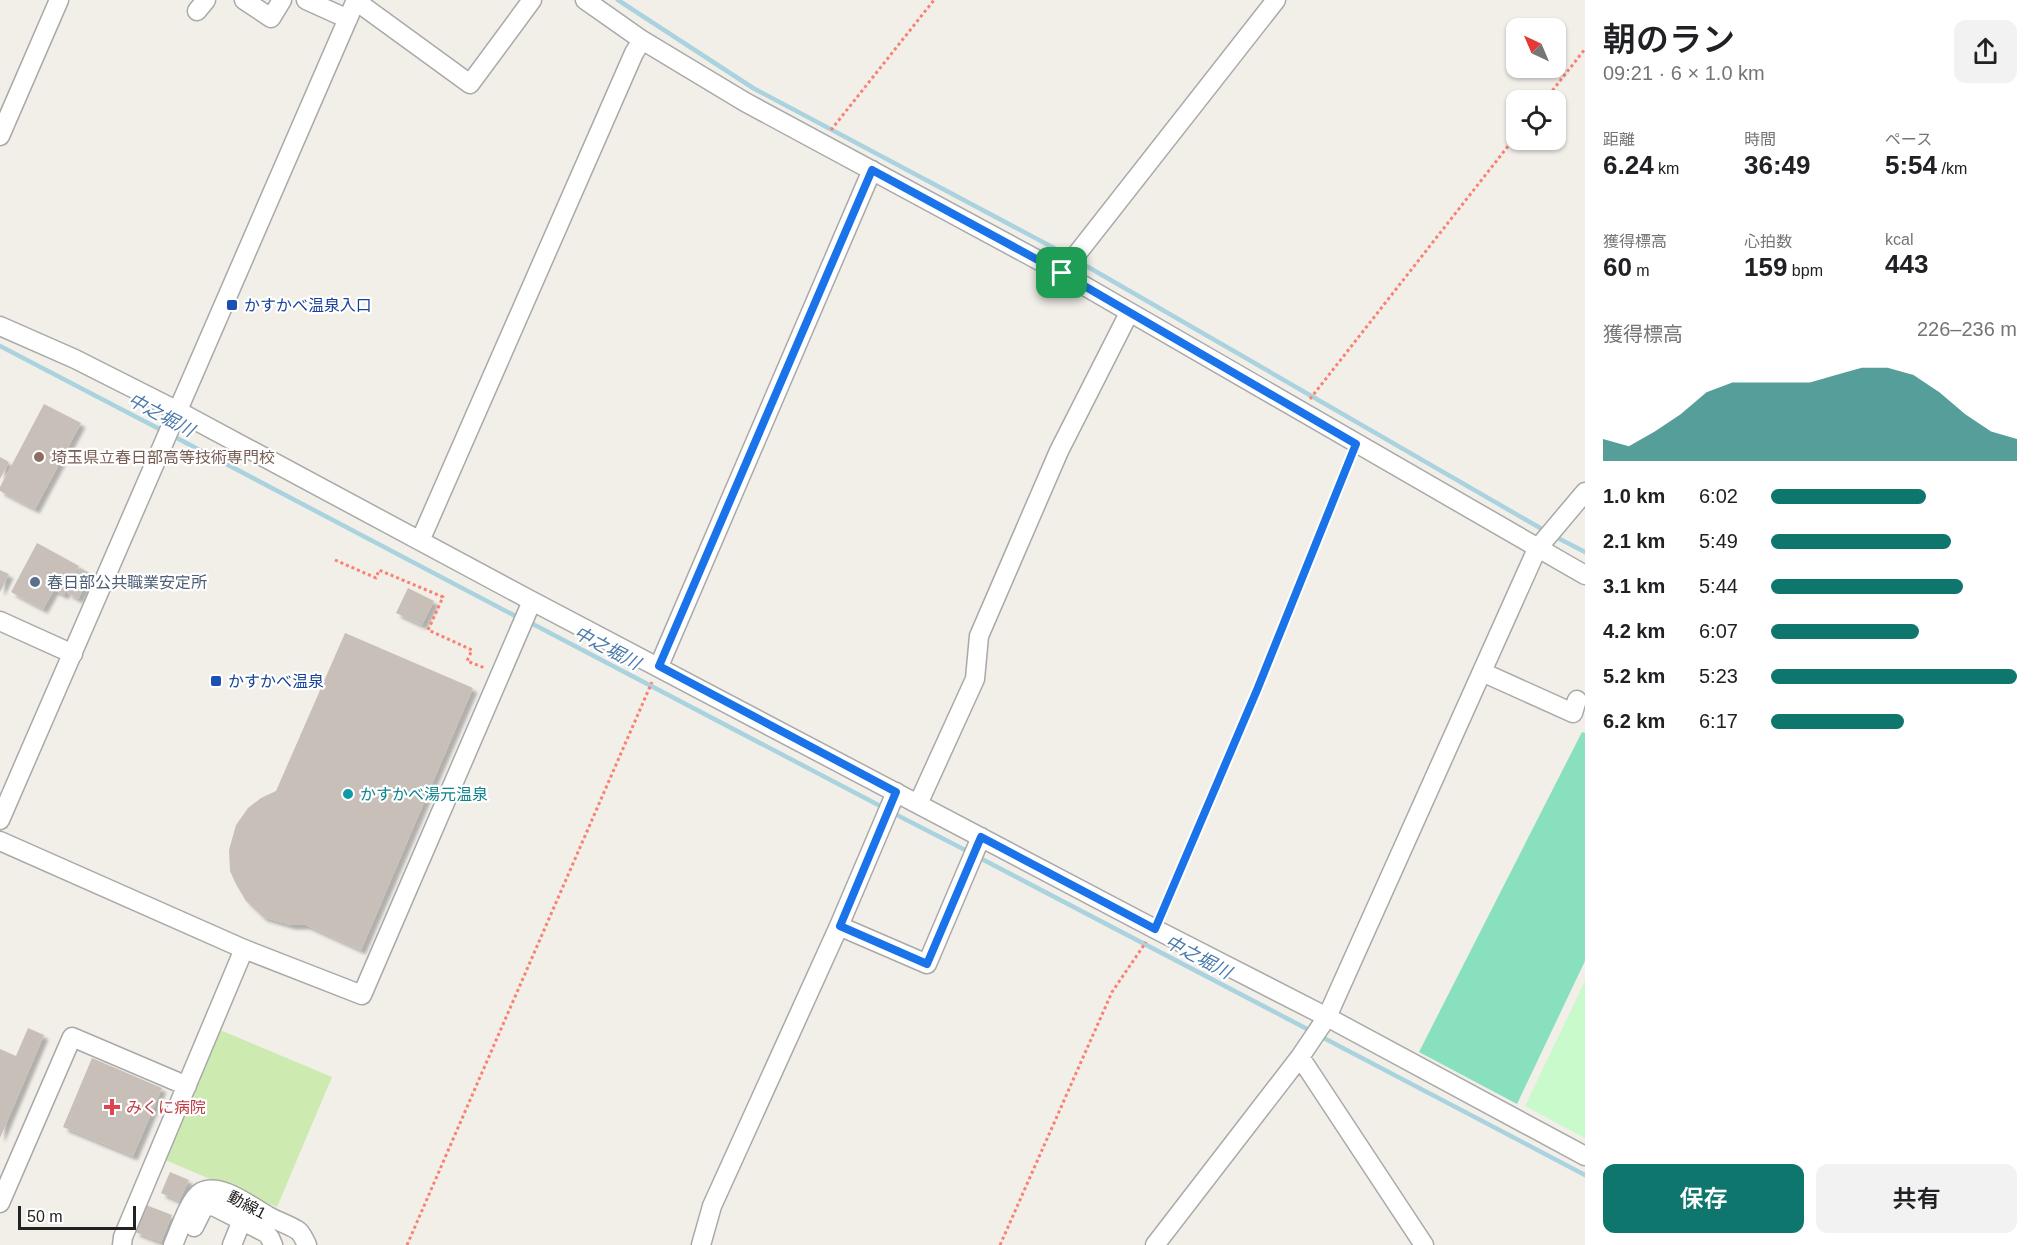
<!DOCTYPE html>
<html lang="ja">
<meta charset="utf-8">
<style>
body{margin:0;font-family:Helvetica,"Noto Sans JP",sans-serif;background:#f2f2f2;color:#202124;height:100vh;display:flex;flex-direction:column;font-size:22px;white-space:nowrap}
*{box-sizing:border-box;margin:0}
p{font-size:20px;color:#757577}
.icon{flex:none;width:33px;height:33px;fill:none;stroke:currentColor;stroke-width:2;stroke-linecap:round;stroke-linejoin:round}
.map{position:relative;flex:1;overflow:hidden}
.drawer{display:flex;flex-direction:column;background:#fff;width:450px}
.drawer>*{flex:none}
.needle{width:39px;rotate:316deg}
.buttons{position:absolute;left:1506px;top:18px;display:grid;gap:12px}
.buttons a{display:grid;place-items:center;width:60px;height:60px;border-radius:12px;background:#fff;box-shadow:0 2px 4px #0004;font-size:30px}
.scale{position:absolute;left:18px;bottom:15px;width:118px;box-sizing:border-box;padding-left:6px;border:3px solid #222;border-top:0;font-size:16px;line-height:21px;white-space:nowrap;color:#222;-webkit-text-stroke:4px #fff;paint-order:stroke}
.pin{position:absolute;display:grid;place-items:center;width:51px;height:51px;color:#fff;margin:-26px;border-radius:12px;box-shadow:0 3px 9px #0006}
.round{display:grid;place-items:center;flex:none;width:63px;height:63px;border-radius:12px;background:#f2f2f2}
.head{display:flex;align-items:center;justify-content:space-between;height:102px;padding:0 18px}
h1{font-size:33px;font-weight:600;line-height:45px}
.figures{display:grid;grid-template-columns:repeat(3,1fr);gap:9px;height:102px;padding:6px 18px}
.figures div{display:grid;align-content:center}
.figures b{font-size:26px;font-weight:600}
.figures small{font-size:16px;font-weight:400}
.figures p{font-size:16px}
.chart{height:168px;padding:12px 18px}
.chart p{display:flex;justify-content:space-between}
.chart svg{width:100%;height:108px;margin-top:6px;fill:#0f766e;opacity:.7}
.button{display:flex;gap:12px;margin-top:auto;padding:12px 18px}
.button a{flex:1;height:69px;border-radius:12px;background:#0f766e;color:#fff;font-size:24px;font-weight:600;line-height:69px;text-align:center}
.button a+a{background:#f2f2f2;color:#202124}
ul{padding:0 18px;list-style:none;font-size:20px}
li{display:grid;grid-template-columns:96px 72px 1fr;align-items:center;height:45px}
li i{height:15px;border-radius:8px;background:#0f766e}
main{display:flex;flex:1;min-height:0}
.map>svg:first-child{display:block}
.grass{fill:#cdebb0}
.park{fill:#c8facc}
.pitch{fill:#88e0be}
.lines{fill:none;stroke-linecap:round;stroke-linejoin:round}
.stream{stroke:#aad3df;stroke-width:4.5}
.building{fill:#c7bfb8;filter:url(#shadow)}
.minor-casing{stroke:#a9a9a9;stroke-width:21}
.path{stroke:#fa8072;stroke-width:3;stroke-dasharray:3 3;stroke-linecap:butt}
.minor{stroke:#fff;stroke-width:18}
.route-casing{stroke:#fff;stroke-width:12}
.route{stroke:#1a73e8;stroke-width:8}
.transit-dot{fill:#1a4fb4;stroke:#fff;stroke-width:2}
.education-dot{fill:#8d6e63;stroke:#fff;stroke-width:2}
.service-dot{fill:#5c6f8a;stroke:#fff;stroke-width:2}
.culture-dot{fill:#0f9aa8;stroke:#fff;stroke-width:2}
.health-dot{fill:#e0444e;stroke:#fff;stroke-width:2}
.labels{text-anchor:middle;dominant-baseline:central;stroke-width:4.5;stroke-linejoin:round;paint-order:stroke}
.transit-label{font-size:16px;fill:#164399;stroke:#fff;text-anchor:start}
.education-label{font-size:16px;fill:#785e54;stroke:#fff;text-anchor:start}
.service-label{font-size:16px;fill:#4e5e75;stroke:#fff;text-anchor:start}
.culture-label{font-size:16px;fill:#0d838f;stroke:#fff;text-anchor:start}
.health-label{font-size:16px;fill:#be3a42;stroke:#fff;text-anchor:start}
.street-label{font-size:16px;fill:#222;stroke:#fff}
.water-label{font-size:18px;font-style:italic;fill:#4a7aab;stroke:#fff}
</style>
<main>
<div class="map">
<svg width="1585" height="1245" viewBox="0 0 1585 1245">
<defs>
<filter id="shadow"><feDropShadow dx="4.5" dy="4.5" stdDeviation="1.5" flood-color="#0004"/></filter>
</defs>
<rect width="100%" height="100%" fill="#f2efe9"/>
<path class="grass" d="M220 1030 332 1077 277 1207 165 1160Z"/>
<path class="park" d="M1585 981V1138L1525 1106Z"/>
<path class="pitch" d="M1582 732 1585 733V961L1517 1104 1419 1052Z"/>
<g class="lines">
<path class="stream" d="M618 0 753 88 1069 256
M1076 260 1547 532
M0 346 165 432
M173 436 521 619
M1554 536 1585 552
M529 622 886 809
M893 813 971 853
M978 857 1311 1031
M1318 1035 1585 1175"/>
</g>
<path class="building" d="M44 404 81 423 35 509 0 491V487Z
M0 457 9 462 0 479Z
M37 543 79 566 64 595 54 590 43 609 11 592Z
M80 568 92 574 78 599 67 593Z
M0 570 9 574 0 592Z
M408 588 434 601 422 625 396 613Z
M345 633 473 688 361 950 306 925H291L263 917 246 901 236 884 230 871 229 850 236 825 248 808 261 798 276 791Z
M28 1028 44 1035 0 1138V1049L16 1056Z
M92 1058 162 1088 133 1156 63 1127Z
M170 1172 189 1180 179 1201 161 1193Z
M146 1205 172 1215 161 1242 135 1232Z"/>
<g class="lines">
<defs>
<path id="minor" d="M244 0 271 18 282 0
M306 0 348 19
M585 0 642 40 745 102 1062 273 1585 575
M356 1 470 84 532 0
M197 11 206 0
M0 136 59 0
M1062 273 1276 0
M0 326 75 359 178 411 532 601 1155 929 1327 1017 1585 1156
M420 541 634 53 642 40
M0 621 73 654
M659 666 872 170
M1482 672 1573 713 1577 700
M918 804 975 679 979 636 1059 451 1129 313
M0 820 356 0
M0 841 244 949 362 995 532 601
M839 926 927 964 981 837
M1300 1057 1424 1245
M0 1203 72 1037 187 1086
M194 1227 204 1207 213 1206 266 1233 270 1238 273 1245
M122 1245 123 1237 244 949
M173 1245C179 1232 189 1199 201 1192 221 1181 254 1209 272 1218 280 1222 289 1225 297 1230 302 1233 304 1239 307 1245
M232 1245 242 1220
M701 1245 712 1206 839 926 896 792
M1155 1245 1300 1057 1327 1017 1537 549 1585 492"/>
</defs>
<use href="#minor" class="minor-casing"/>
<path class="path" d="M1545 100 1585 49
M831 130 934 0
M1310 399 1516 136
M335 560 376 578 379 570 443 597 428 630 472 650 467 661 485 668
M1160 915 1257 690 1350 459
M407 1245 652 682
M1000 1245 1112 992 1146 942"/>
<use href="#minor" class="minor"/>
</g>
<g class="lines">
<defs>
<path id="route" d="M872 170 1062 273 1356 444 1257 690 1155 929 981 837 927 964 840 926 896 792 659 666Z"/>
</defs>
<use href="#route" class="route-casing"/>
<use href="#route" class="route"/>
</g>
<g class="transit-dot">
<rect x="226" y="299" width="12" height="12" rx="3"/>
<rect x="210" y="675" width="12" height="12" rx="3"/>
</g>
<circle class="education-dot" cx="39" cy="457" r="6"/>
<circle class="service-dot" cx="35" cy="582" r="6"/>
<circle class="culture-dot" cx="348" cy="794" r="6"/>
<path class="health-dot" d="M109 1098h6v6h6v6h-6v6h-6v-6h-6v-6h6z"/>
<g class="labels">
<g class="transit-label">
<text x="244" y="305">かすかべ温泉入口</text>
<text x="228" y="681">かすかべ温泉</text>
</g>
<g class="education-label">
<text x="51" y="457">埼玉県立春日部高等技術専門校</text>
</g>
<g class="service-label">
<text x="47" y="582">春日部公共職業安定所</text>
</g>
<g class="culture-label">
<text x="360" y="794">かすかべ湯元温泉</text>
</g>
<g class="health-label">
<text x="126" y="1107">みくに病院</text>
</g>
<g class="street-label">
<text transform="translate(247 1205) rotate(28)">動線1</text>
</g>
<g class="water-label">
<text transform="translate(161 415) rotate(28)">中之堀川</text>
<text transform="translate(607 648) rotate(28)">中之堀川</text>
<text transform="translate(1198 957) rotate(28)">中之堀川</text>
</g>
</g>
</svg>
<div class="buttons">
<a><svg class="needle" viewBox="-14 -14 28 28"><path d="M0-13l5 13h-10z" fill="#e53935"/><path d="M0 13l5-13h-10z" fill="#757577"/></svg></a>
<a><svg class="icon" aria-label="locate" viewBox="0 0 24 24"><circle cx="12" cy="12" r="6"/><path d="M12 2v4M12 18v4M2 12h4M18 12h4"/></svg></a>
</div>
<div class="scale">50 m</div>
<div class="pin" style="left:1062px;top:273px;background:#1e9e55"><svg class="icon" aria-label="arrive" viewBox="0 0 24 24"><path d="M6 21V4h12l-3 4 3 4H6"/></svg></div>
</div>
<section class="drawer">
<div class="head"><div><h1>朝のラン</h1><p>09:21 · 6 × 1.0 km</p></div><a class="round"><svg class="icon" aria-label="share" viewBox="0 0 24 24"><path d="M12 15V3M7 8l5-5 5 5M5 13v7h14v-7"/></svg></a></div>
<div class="figures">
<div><p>距離</p><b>6.24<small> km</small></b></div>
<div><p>時間</p><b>36:49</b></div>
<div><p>ペース</p><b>5:54<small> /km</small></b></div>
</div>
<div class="figures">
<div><p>獲得標高</p><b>60<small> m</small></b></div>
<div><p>心拍数</p><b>159<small> bpm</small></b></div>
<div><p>kcal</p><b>443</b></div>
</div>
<div class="chart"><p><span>獲得標高</span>226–236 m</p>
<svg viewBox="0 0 160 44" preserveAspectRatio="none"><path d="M0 44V35L10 38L20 32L30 25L40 16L50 12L60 12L70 12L80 12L90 9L100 6L110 6L120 9L130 16L140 25L150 32L160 35V44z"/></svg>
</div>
<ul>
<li><b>1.0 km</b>6:02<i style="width:63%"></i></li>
<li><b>2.1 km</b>5:49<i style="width:73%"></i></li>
<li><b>3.1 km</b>5:44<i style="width:78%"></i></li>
<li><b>4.2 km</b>6:07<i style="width:60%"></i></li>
<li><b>5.2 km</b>5:23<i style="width:100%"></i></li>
<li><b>6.2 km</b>6:17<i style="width:54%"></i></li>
</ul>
<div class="button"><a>保存</a><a>共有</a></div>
</section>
</main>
